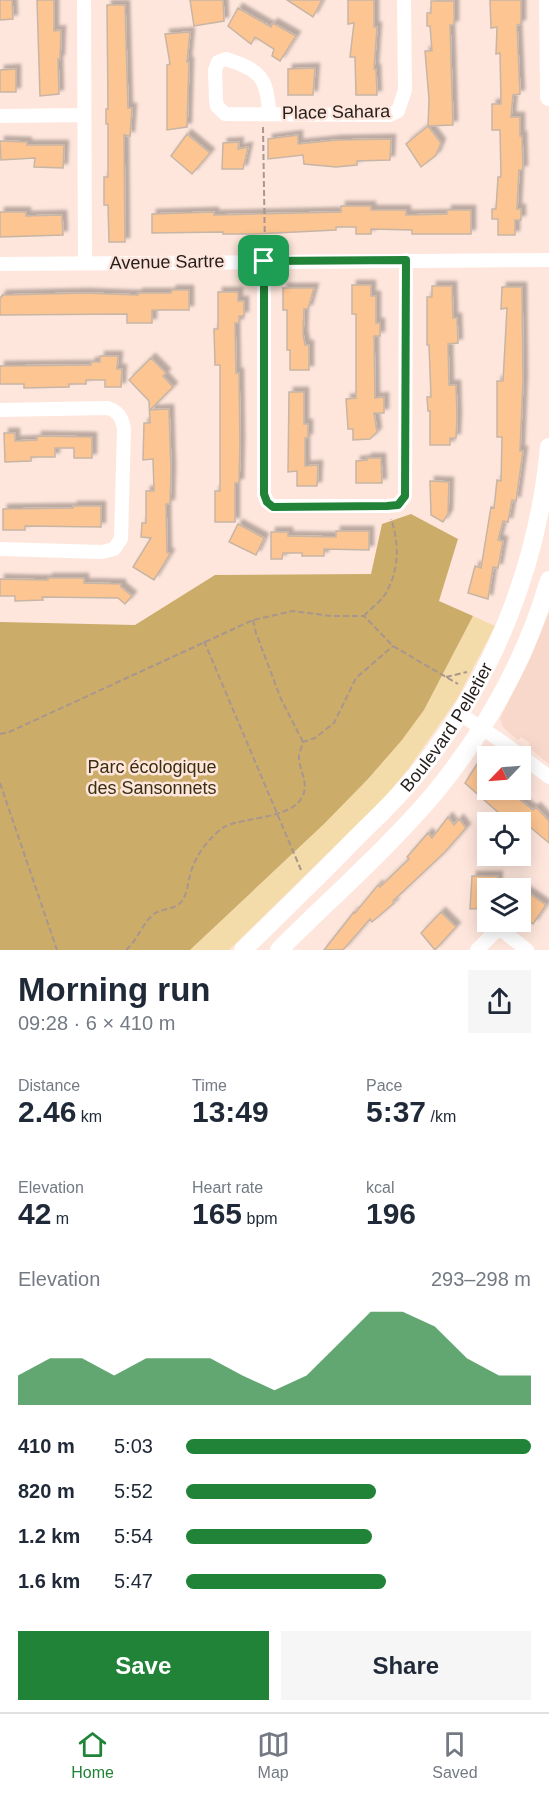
<!DOCTYPE html>
<meta charset="utf-8">
<style>
body{margin:0;font-family:Arial,sans-serif;background:#f6f6f7;color:#1f2937;height:100vh;display:flex;flex-direction:column;font-size:22px;white-space:nowrap}
*{box-sizing:border-box;margin:0}
p{font-size:20px;color:#747a83}
.icon{flex:none;width:33px;height:33px;fill:none;stroke:currentColor;stroke-width:2;stroke-linecap:round;stroke-linejoin:round}
.map{position:relative;height:950px;overflow:hidden}
.details{display:flex;flex-direction:column;background:#fff;flex:1}
.details>*{flex:none}
.needle{width:39px;rotate:245deg}
.buttons{position:absolute;left:477px;top:746px;display:grid;gap:12px}
.buttons a{display:grid;place-items:center;width:54px;height:54px;border-radius:0px;background:#fff;box-shadow:0 3px 15px #0003;font-size:30px}
.pin{position:absolute;display:grid;place-items:center;width:51px;height:51px;color:#fff;margin:-26px;border-radius:12px;box-shadow:0 3px 9px #0006}
.round{display:grid;place-items:center;flex:none;width:63px;height:63px;border-radius:0px;background:#f6f6f7}
.headline{display:flex;align-items:center;justify-content:space-between;height:102px;padding:0 18px}
h1{font-size:33px;font-weight:600;line-height:45px}
.stats{display:grid;grid-template-columns:repeat(3,1fr);gap:9px;height:102px;padding:6px 18px}
.stats div{display:grid;align-content:center}
.stats b{font-size:30px;font-weight:600}
.stats small{font-size:16px;font-weight:400}
.stats p{font-size:16px}
.chart{height:168px;padding:12px 18px}
.chart p{display:flex;justify-content:space-between}
.chart svg{width:100%;height:108px;margin-top:6px;fill:#218337;opacity:.7}
.action{display:flex;gap:12px;margin-top:auto;padding:12px 18px}
.action a{flex:1;height:69px;border-radius:0px;background:#218337;color:#fff;font-size:24px;font-weight:600;line-height:69px;text-align:center}
.action a+a{background:#f6f6f7;color:#1f2937}
ul{padding:0 18px;list-style:none;font-size:20px}
li{display:grid;grid-template-columns:96px 72px 1fr;align-items:center;height:45px}
li i{height:15px;border-radius:8px;background:#218337}
.dock{display:flex;justify-content:space-around;align-items:center;height:84px;border-top:2px solid #e0e1e3;background:#fff;font-size:16px;color:#747a83}
.dock a{display:grid;justify-items:center;gap:3px}
.dock .selected{color:#218337}
.map>svg:first-child{display:block}
.built{fill:#f7d8cb}
.green{fill:#f4dbaa}
.forest{fill:#ccac69}
.building{fill:#fdc591;stroke:#c7b5a6;stroke-width:1.5;filter:url(#shadow)}
.lines{fill:none;stroke-linecap:round;stroke-linejoin:round}
.path{stroke:#a8968f;stroke-width:2;stroke-dasharray:6 3;stroke-linecap:butt}
.street{stroke:#fff;stroke-width:14}
.secondary{stroke:#fff;stroke-width:18}
.route-casing{stroke:#fff;stroke-width:12}
.route{stroke:#218337;stroke-width:8}
.labels{text-anchor:middle;dominant-baseline:central;stroke-width:5;stroke-linejoin:round;paint-order:stroke}
.street-label{font-size:18px;fill:#251d1a;stroke:#fee6dc}
.park-label{font-size:18px;fill:#3b2e0f;stroke:#fee6dc}
</style>
<div class="map">
<svg width="549" height="950" viewBox="0 0 549 950">
<defs>
<filter id="shadow"><feDropShadow dx="4.5" dy="-4.5" stdDeviation="1.5" flood-color="#0004"/></filter>
</defs>
<rect width="100%" height="100%" fill="#fee6dc"/>
<path class="built" d="M549 612V764L528 747 530 743 521 737 518 740 507 731 503 727 500 718 530 659Z"/>
<path class="green" d="M473 616 495 626 457 699 409 768 384 798 229 950H190L324 824 368 779 402 740 424 710Z"/>
<path class="forest" d="M411 514 458 539 439 601 473 616 424 710 402 740 368 779 324 824 190 950H0V622L135 625 215 575 371 574 382 524Z"/>
<path class="building" d="M0 0H12L13 19 0 20Z
M37 0H54V31L61 30 60 59H58L59 94 40 96Z
M190 0H223L224 21 194 26Z
M287 0H322L313 17Z
M348 0H374V27H377L374 69H376L377 95H356L355 57H350L354 23 348 24Z
M490 0H521V24L517 25 520 94 513 95 511 117H520V136H522L523 170H519L517 209H521V220H515V235H498V219H492V209H496L498 177H501L500 130H492V104H501L500 53 496 54 497 27 491 28Z
M431 1H454V25H450L453 125 428 126 441 143 436 155 421 167 406 144 428 126 429 99 425 51H432L430 26H427V13H431Z
M107 5H125L128 108H132L130 136 124 135 125 242H109L108 205H104V177H108V124H106V109H108Z
M238 8 271 27 273 23 296 36 280 61 272 56 274 49 255 37 251 44 228 26Z
M190 32 187 62H189L187 127 167 130V65L170 64 165 34Z
M315 68 313 95H288V69Z
M16 69V92H0V70Z
M187 134 210 153 192 174 171 156Z
M298 135V144L337 140 391 139 390 160 357 161V165L336 167 304 164 303 155 268 159V139Z
M0 141 27 142V145H64L63 168 34 167 35 158 1 160Z
M239 142 238 149 248 147 243 169H222L223 143Z
M341 206H371V210H406V215L447 214V210H471V234H412V230L371 229V234H356V227H336V230L255 234H223V232L152 233V214L214 212V215L341 212Z
M0 212H26V216L62 215 63 235 0 237Z
M352 285H371V296H376V323H380V336H374L375 398 384 397V413H374L377 432 370 439 353 440V429H348L346 399 356 398V314H352Z
M432 286H452L453 318H457L458 343 448 344 449 385H456L457 417 456 438H450V445H430V411H428L427 397H431L429 345H427V297H432Z
M502 287H522L523 380 520 451H523L516 501 512 500 508 522 503 521 498 540 503 541 498 568 493 567 488 599 468 593 475 566 481 568 491 507 494 508 497 480 501 481 502 437H497V381H503L507 308 501 309Z
M283 288H314L308 309H304L303 334 305 345H309V370H290V350H287V310H283Z
M172 290H189V310H152V323H127V314L0 315V297H2V295L85 293 138 295V293H171Z
M218 292H238V301H244V316H239V323H235L236 373H239L240 443 239 483H235V522H215V491H220V365H215L214 329H218Z
M100 356H118L117 369H122L121 387H105V380H86V384H69V387L24 388V384H0V366L91 365V362H100Z
M151 358 166 373 163 376 173 387 150 410 169 409 171 470 170 504H166L167 552 170 554 154 580 133 567 151 538 141 537 142 523H146V491H154L153 459 143 460 144 423H150L149 401 129 380Z
M289 392H304V424H308V438H305V466L318 465 317 486H297V471L288 472Z
M4 433H15V441L37 440V436L92 437V458H74V448H55V457H31V461L5 462Z
M367 458H381L382 483H356V461L367 460Z
M430 481 449 482 448 514 443 522 431 515Z
M73 506H101V527L25 526V530H3V509L73 508Z
M238 524 264 538 256 555 229 542Z
M336 531H369V550L324 549V556H302V553H283L282 559H271V532H288V536L336 537Z
M48 578H84V583L121 584V587L132 596 125 604 118 598 42 597 43 600 15 601V596H0V579L48 580Z
M477 764 488 772V789H506L533 810 536 807 549 821V843L524 822H509L465 783Z
M448 817 454 825 459 819 466 828 444 853 393 901 394 903 372 922 370 919 343 950H324L354 912 355 913 378 885 380 887 409 859 407 857 428 833 432 838Z
M472 876H498L497 888H488V908L470 909Z
M520 887 546 905 533 924 520 914Z
M441 912 456 927 435 950 421 933Z"/>
<g class="lines">
<path class="path" d="M263 127 265 250
M364 616C370 609 379 603 384 596 399 573 400 544 391 519
M253 620 256 633 281 699 303 742
M204 641 301 870
M446 677 467 672
M0 734 9 732 253 620 293 611 331 616H364L393 646 458 684
M0 783 57 950
M126 950C138 940 142 923 154 914 162 908 175 910 182 901 189 890 188 877 193 866 198 852 212 835 224 827 244 817 288 819 301 799 311 784 298 770 299 755 300 751 302 746 303 742L315 738 334 723 356 678 393 646"/>
<path class="street" d="M84 0 85 263
M269 112C267 77 260 70 226 59L218 62 215 70 216 100 217 106 225 114 389 115 398 111 405 90 404 0
M0 116 83 115
M264 262V494L267 502 273 506H387L398 505 405 496 406 260
M0 264 549 260
M0 410 108 408C119 412 122 418 124 429L121 539 114 549 102 552 0 549
M460 714 504 743 549 777
M477 950 499 928 527 950"/>
<g class="secondary">
<path d="M548 0 549 97"/>
<path id="s1" d="M243 950C281 913 319 876 356 838 377 817 398 798 416 775 492 681 538 568 549 447"/>
<path d="M279 950C330 899 386 850 433 795 485 732 526 659 549 580"/>
</g>
</g>
<g class="lines">
<defs>
<path id="route" d="M406 260 405 496 398 505 387 506 273 507 267 502 264 494V261Z"/>
</defs>
<use href="#route" class="route-casing"/>
<use href="#route" class="route"/>
</g>
<g class="labels">
<g class="street-label">
<text transform="translate(336 112) rotate(-1)">Place Sahara</text>
<text transform="translate(167 262) rotate(-1)">Avenue Sartre</text>
<text stroke="none"><textPath href="#s1" startOffset="303">Boulevard Pelletier</textPath></text>
</g>
<g class="park-label">
<text x="152" y="767">Parc écologique<tspan x="152" dy="21">des Sansonnets</tspan></text>
</g>
</g>
</svg>
<div class="buttons">
<a><svg class="needle" viewBox="-14 -14 28 28"><path d="M0-13l5 13h-10z" fill="#e53935"/><path d="M0 13l5-13h-10z" fill="#747a83"/></svg></a>
<a><svg class="icon" aria-label="locate" viewBox="0 0 24 24"><circle cx="12" cy="12" r="6"/><path d="M12 2v4M12 18v4M2 12h4M18 12h4"/></svg></a>
<a><svg class="icon" aria-label="layers" viewBox="0 0 24 24"><path d="M12 4l9 5-9 5-9-5zM3 14l9 5 9-5"/></svg></a>
</div>
<div class="pin" style="left:264px;top:261px;background:#1e9e55"><svg class="icon" aria-label="arrive" viewBox="0 0 24 24"><path d="M6 21V4h12l-3 4 3 4H6"/></svg></div>
</div>
<section class="details">
<div class="headline"><div><h1>Morning run</h1><p>09:28 · 6 × 410 m</p></div><a class="round"><svg class="icon" aria-label="share" viewBox="0 0 24 24"><path d="M12 15V3M7 8l5-5 5 5M5 13v7h14v-7"/></svg></a></div>
<div class="stats">
<div><p>Distance</p><b>2.46<small> km</small></b></div>
<div><p>Time</p><b>13:49</b></div>
<div><p>Pace</p><b>5:37<small> /km</small></b></div>
</div>
<div class="stats">
<div><p>Elevation</p><b>42<small> m</small></b></div>
<div><p>Heart rate</p><b>165<small> bpm</small></b></div>
<div><p>kcal</p><b>196</b></div>
</div>
<div class="chart"><p><span>Elevation</span>293–298 m</p>
<svg viewBox="0 0 160 44" preserveAspectRatio="none"><path d="M0 44V32L10 25L20 25L30 32L40 25L50 25L60 25L70 32L80 38L90 32L100 19L110 6L120 6L130 12L140 25L150 32L160 32V44z"/></svg>
</div>
<ul>
<li><b>410 m</b>5:03<i style="width:100%"></i></li>
<li><b>820 m</b>5:52<i style="width:55%"></i></li>
<li><b>1.2 km</b>5:54<i style="width:54%"></i></li>
<li><b>1.6 km</b>5:47<i style="width:58%"></i></li>
</ul>
<div class="action"><a>Save</a><a>Share</a></div>
</section>
<nav class="dock">
<a class="selected"><svg class="icon" aria-label="home" viewBox="0 0 24 24"><path d="M3 11l9-7 9 7M6 9v11h12V9"/></svg>Home</a>
<a><svg class="icon" aria-label="map" viewBox="0 0 24 24"><path d="M3 6l6-2 6 2 6-2v14l-6 2-6-2-6 2zM9 4v14M15 6v14"/></svg>Map</a>
<a><svg class="icon" aria-label="saved" viewBox="0 0 24 24"><path d="M7 4h10v16l-5-4-5 4z"/></svg>Saved</a>
</nav>
